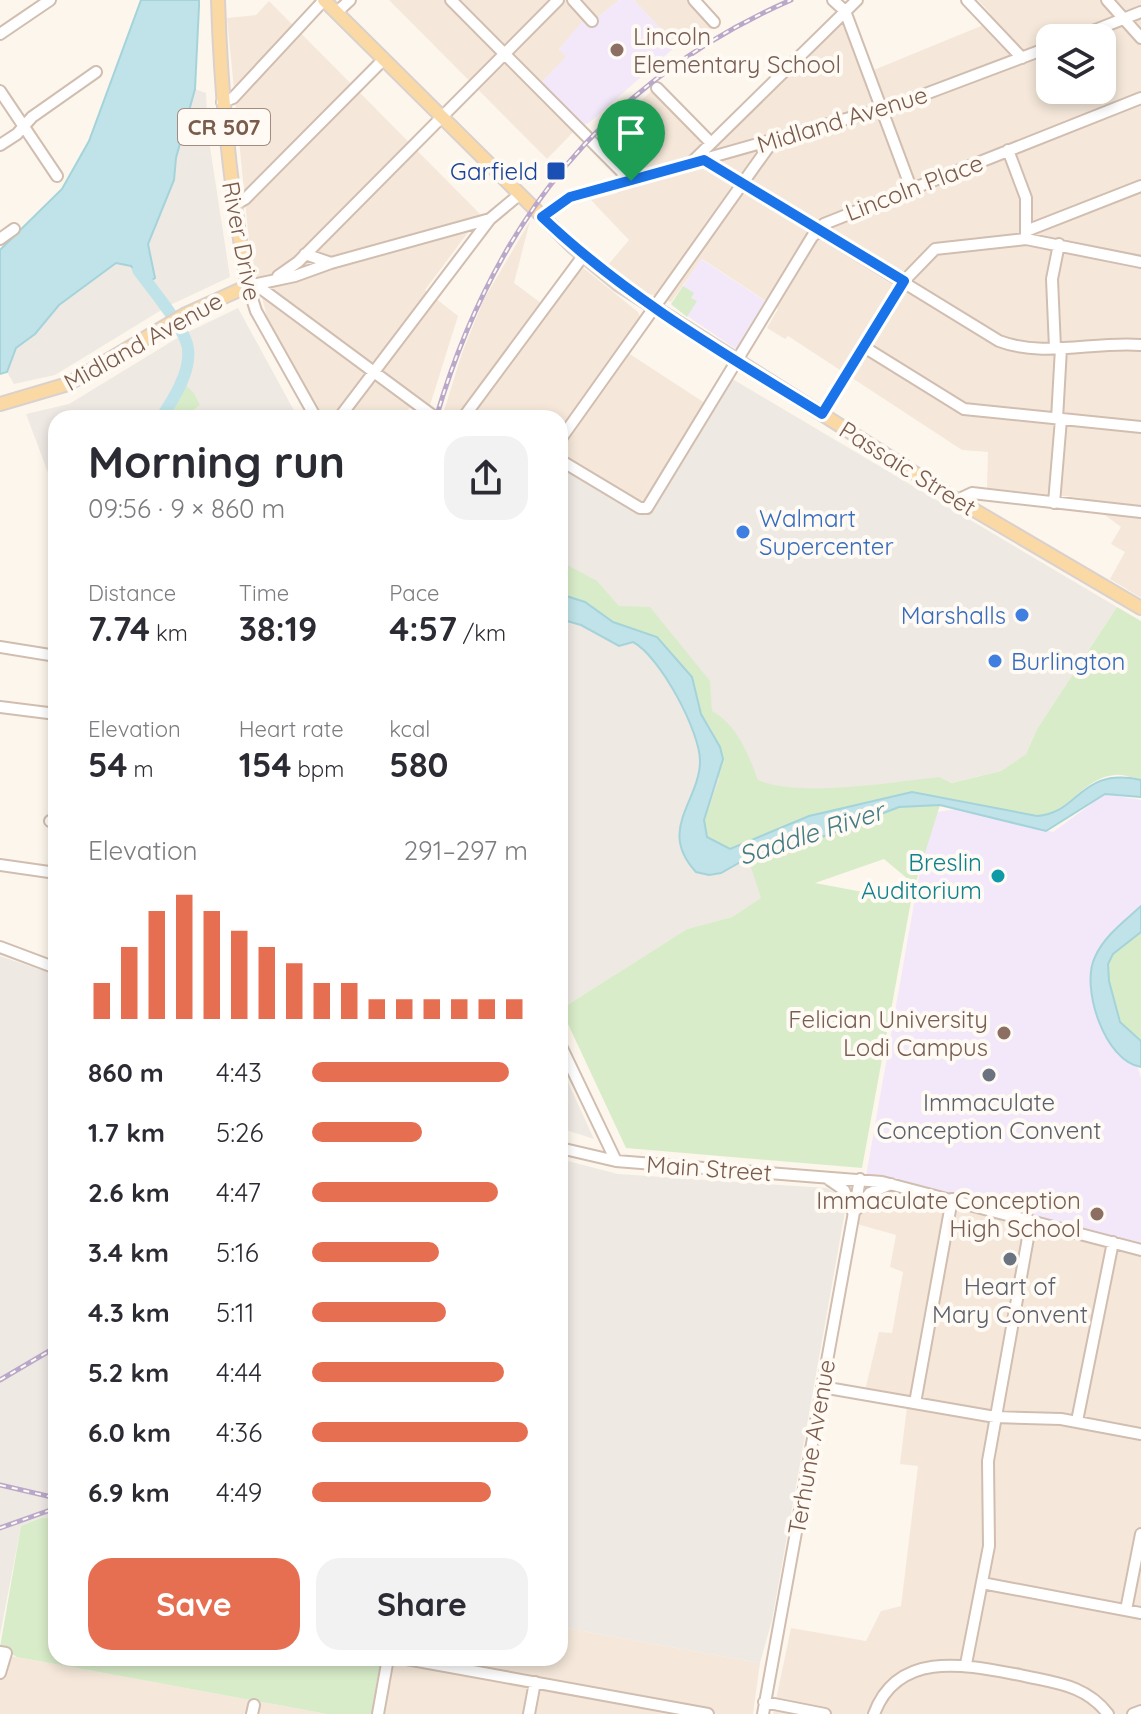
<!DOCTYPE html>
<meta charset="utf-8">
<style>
body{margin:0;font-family:Quicksand,sans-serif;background:#f2f2f3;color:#2b2b33;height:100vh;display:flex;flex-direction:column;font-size:30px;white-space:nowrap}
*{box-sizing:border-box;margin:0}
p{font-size:26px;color:#7c7c81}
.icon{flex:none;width:44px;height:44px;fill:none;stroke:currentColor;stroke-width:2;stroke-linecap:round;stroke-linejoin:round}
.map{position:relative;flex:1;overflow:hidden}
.details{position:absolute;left:48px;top:410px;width:520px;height:1256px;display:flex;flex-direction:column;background:#fff;border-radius:24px;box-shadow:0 4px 12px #0003}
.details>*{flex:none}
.controls{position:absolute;left:1036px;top:24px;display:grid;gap:16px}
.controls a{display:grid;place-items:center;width:80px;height:80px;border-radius:16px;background:#fff;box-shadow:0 4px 12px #0003;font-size:40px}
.pin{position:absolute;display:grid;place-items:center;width:68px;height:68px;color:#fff;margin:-82px -34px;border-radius:50% 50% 50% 0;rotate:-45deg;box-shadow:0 0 8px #0007}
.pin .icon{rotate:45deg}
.round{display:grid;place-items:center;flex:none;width:84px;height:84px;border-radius:24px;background:#f2f2f3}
.overview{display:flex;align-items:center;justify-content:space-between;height:136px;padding:0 40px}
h1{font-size:44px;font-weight:700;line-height:60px}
.stats{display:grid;grid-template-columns:repeat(3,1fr);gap:12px;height:136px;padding:8px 40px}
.stats div{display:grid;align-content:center}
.stats b{font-size:34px;font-weight:700}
.stats small{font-size:22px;font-weight:400}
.stats p{font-size:22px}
.chart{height:224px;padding:16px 40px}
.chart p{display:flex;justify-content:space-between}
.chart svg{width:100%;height:144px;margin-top:8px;stroke:#e76f51;stroke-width:6}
.primary-button{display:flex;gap:16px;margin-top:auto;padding:16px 40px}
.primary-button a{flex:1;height:92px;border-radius:24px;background:#e76f51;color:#fff;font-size:32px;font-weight:700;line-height:92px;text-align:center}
.primary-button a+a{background:#f2f2f3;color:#2b2b33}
ul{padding:0 40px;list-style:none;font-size:26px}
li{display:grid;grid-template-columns:128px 96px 1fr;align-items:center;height:60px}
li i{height:20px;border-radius:10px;background:#e76f51}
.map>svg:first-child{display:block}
.residential{fill:#f5e8da;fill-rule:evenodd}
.industrial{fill:#efe9e4}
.education{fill:#f3e8fa}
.green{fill:#d8ecc9}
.water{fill:#bfe3e8;stroke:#a5d3da;stroke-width:2}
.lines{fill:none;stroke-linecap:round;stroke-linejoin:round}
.river{stroke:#bfe3e8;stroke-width:12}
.minor-casing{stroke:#d1beb0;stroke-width:14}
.major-casing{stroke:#dad1cd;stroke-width:16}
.minor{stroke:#fff;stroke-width:10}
.major{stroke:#fbd9a5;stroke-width:12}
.rail-casing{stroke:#b9a8c9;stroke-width:5}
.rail{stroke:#fffaf3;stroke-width:2;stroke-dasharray:6;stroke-linecap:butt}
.route-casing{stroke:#fff;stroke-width:16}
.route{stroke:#1a73e8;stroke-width:10}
.education-dot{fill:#8d6e63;stroke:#fffaf3;stroke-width:3}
.transit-dot{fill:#1a4fb4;stroke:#fffaf3;stroke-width:3}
.shop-dot{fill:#3f7fe0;stroke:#fffaf3;stroke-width:3}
.culture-dot{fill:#0f9aa8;stroke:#fffaf3;stroke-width:3}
.worship-dot{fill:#6b7280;stroke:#fffaf3;stroke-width:3}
.labels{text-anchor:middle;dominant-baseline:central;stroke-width:8;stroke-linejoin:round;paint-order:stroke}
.shield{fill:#fffaf3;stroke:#a28b7f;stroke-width:2}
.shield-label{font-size:22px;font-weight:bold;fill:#7a5c4d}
.education-label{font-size:24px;fill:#785e54;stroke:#fffaf3;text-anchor:end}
.street-label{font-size:24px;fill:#7a5c4d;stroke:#fffaf3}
.transit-label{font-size:24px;fill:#164399;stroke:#fffaf3;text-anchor:end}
.shop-label{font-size:24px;fill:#366cbe;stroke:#fffaf3;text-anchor:start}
.culture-label{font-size:24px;fill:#0d838f;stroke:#fffaf3;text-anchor:end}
.worship-label{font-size:24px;fill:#5b616d;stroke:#fffaf3}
.water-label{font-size:26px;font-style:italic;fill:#437c86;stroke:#fffaf3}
</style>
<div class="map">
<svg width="1141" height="1714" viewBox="0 0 1141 1714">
<rect width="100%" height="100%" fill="#fdf6ec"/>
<path class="residential" d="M389 0H619L559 49 567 57 538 86 578 127 547 159Z
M634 0H703L697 6 717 25 676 46Z
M978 0H1141V598L1110 579 1125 552 1111 544 1121 527 1082 498 987 488 988 452 962 450 788 336 785 339 767 328 778 309 702 259 671 302 644 292 607 266 629 240 591 200 617 193 632 174 597 140 655 88 716 147 842 23 864 74 981 26 990 13ZM1050 38H1102V90H1050Z
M269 1 481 215 425 290 458 316 426 418 410 407 402 418H322L267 317 250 252 227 18 256 15Z
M530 221 514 283 549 309 581 266 638 312 640 317 619 347 711 407 646 514 560 462V418H447L443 414 462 353 484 299Z
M900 1185 1141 1249V1714H773L791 1628 866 1641 881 1611 901 1606 918 1466 900 1464 907 1406 863 1399 879 1332 892 1333 903 1272 890 1267 896 1235 857 1224 863 1205Z
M560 1627 760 1663 753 1714H375L386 1658H560Z
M0 1655 17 1657 327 1714H0Z"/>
<path class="industrial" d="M195 89 206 93 208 134 230 277 168 306 55 375 14 384 7 372 16 348 35 334 59 305 116 263 131 266 146 284 155 278 148 244 174 180 176 158Z
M238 308 298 418H184L200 405 177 378 168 400 150 418H56V494L26 414 69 404 184 334Z
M729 377 1117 607 1037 729 1026 754 1001 771 742 832 762 898 732 917 687 929 561 1009 560 462 646 513Z
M0 956 56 975V1517L39 1518 21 1526 0 1635Z
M560 1065 594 1139 560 1128Z
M560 1159 618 1174 827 1188 843 1198 845 1211 825 1324 772 1620 760 1663 560 1627Z"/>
<path class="education" d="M619 0H634L676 46 589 123 578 127 538 86 566 57 559 49 587 16 593 21Z
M701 259 765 301 736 349 671 305Z
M1105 794 1141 800V907L1097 1004 1136 1062 1141 1078V1244L866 1176 930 813 957 809 1053 832Z"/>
<path class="green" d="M683 286 694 293 691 298 697 301 687 317 671 304Z
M177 377 194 393 200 405 184 418H150L168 400Z
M560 561 597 581 619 606 650 607 710 681 712 711C737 725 748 753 758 780 798 798 893 782 939 777L951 783 1001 771 1026 754 1037 729 1117 607 1141 621V780C1133 778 1123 774 1115 775 1084 777 1067 815 1037 816L912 792 809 816 731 849 707 837 704 821 719 779 712 730 701 714 692 677 657 637 613 622 569 596 560 594Z
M940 805 915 885 884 859 815 883 911 901 862 1168 626 1148 561 1009 687 929 732 917 761 898 748 858 758 852 772 855 899 807Z
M1141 932V1041L1120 1022 1109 981 1108 964 1113 954Z
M56 1517V1658H386L375 1714H327L17 1657 0 1647 21 1526 40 1518Z"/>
<path class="water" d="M141 0H199V6L195 89 176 158 174 180 148 244 155 278 146 284 131 266 116 263 59 305 35 334 16 348 7 372 0 374V250L62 189 89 141Z
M560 594 585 602 613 622 657 637 692 677 701 714 720 747 723 759 704 820 707 837 730 849 809 816 912 792 1037 816C1079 814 1080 766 1141 780V797L1105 794 1046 831 940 805 899 807 781 853 758 852 721 873 709 875 696 872C657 830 699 802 700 762 701 733 660 656 633 642L619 646 581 625 560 619Z
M1141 906V932L1113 954 1108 964 1109 981 1120 1022 1141 1041V1067C1105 1062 1080 987 1095 957 1104 936 1125 921 1141 906Z"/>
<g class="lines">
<path class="river" d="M138 270C151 288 186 329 188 349 191 372 173 400 161 418"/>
<defs>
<path id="minor" d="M451 0 631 181
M573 0 592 21
M694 0 714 22
M833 0 845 11 911 188
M967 0 1022 58
M1107 0 1141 38
M337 12 350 0
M0 34 50 0
M1075 38 1141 12
M657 88 711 143
M0 91 57 176
M222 102 233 98 324 0
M0 145 17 134 32 117 96 72
M1008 150 1026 198V237
M704 160 999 341C1044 358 1094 341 1141 345
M691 163 857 0
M233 206 245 199 384 59
M542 217 570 197 899 104 1050 47
M1026 231 1141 186
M0 239 14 229
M305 254 331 263
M278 276 298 262 558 0
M255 284 436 418
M864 347 964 409 1141 427
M1055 348 1052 279 1059 244
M822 414 904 281 935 249 1026 239 1141 262
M316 418 256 311 248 286 295 276 331 263 490 219 520 194
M339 418 490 219
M463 418 583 256
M1057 419 1061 348
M560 440 772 142
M560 460 640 508H647L812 237 824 224 1141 98
M957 500 972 493 1141 512
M1054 503 1061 419
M0 647 56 656
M0 707 56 714
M50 821 56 822
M0 865 56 873
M0 947 56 968
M560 1044 616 1161
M560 1148 616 1161 882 1182 1141 1250
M828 1179 844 1190 853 1212
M857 1209 870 1193 891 1184
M822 1387 995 1417 1061 1419 1141 1434
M915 1403 952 1199
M1077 1421 1113 1242
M982 1583 1141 1613
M1126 1610 1141 1534
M0 1652 6 1653 0 1673
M401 1658 708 1714
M966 1664 989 1546 988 1461 1031 1221
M764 1702 825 1714
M252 1714 254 1705
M378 1714 388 1658
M529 1714 535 1682
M763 1714 860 1179
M874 1714C898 1649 967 1665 1020 1675 1054 1683 1085 1684 1108 1714
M1133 1714 1141 1711"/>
<path id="major" d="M324 0 573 247 619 285 957 500 1141 608
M0 404 68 384 186 314 248 286C230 190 221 97 218 0"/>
</defs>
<use href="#minor" class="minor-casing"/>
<use href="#major" class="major-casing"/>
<use href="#minor" class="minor"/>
<use href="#major" class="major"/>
<defs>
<path id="rail" d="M436 418C493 224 604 82 791 0
M0 1380 56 1347
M0 1485 56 1498
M0 1528 56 1508"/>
</defs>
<use href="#rail" class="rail-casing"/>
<use href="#rail" class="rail"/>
</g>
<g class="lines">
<defs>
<path id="route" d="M704 160 904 281 822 414C723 353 626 297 542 217L570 197Z"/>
</defs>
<use href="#route" class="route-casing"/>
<use href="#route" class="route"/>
</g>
<g class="education-dot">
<circle cx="617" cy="50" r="8"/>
<circle cx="1004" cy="1033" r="8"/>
<circle cx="1097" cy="1214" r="8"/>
</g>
<rect class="transit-dot" x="546" y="161" width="20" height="20" rx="4"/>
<g class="shop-dot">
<circle cx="743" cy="532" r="8"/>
<circle cx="1022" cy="615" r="8"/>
<circle cx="995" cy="661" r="8"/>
</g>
<circle class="culture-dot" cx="998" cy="876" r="8"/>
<g class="worship-dot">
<circle cx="989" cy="1075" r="8"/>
<circle cx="1010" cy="1259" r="8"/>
</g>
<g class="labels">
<rect class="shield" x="178" y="109" width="92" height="36" rx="6"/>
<g class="shield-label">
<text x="224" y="127">CR 507</text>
</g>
<g class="education-label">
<text x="633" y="36" text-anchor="start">Lincoln<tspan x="633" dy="28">Elementary School</tspan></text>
<text x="988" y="1019">Felician University<tspan x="988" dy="28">Lodi Campus</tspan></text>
<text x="1081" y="1200">Immaculate Conception<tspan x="1081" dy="28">High School</tspan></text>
</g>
<g class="street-label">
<text transform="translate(842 119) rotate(-17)">Midland Avenue</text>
<text transform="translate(914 187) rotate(-21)">Lincoln Place</text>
<text transform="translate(242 241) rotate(79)">River Drive</text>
<text transform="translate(143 341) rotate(-29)">Midland Avenue</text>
<text transform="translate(908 468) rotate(32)">Passaic Street</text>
<text transform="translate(709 1168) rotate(4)">Main Street</text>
<text transform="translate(811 1447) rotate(-80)">Terhune Avenue</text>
</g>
<g class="transit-label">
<text x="538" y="171">Garfield</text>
</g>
<g class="shop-label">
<text x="759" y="518">Walmart<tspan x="759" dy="28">Supercenter</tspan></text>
<text x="1006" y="615" text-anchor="end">Marshalls</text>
<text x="1011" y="661">Burlington</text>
</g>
<g class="culture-label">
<text x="982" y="862">Breslin<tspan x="982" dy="28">Auditorium</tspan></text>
</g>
<g class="worship-label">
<text x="989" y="1102">Immaculate<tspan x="989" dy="28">Conception Convent</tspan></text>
<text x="1010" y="1286">Heart of<tspan x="1010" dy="28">Mary Convent</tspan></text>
</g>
<g class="water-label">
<text transform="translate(811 833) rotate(-18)">Saddle River</text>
</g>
</g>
</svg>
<div class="controls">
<a><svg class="icon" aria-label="layers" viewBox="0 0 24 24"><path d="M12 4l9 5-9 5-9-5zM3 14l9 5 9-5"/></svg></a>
</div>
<div class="pin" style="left:631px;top:181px;background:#1e9e55"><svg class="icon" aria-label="arrive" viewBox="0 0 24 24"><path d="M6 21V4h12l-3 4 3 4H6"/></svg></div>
<section class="details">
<div class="overview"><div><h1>Morning run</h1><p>09:56 · 9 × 860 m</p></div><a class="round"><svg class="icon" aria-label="share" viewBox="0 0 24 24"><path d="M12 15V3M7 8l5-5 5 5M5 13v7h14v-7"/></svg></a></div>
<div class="stats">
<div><p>Distance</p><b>7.74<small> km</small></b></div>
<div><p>Time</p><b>38:19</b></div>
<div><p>Pace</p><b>4:57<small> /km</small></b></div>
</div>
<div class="stats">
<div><p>Elevation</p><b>54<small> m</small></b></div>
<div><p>Heart rate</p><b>154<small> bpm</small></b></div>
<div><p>kcal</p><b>580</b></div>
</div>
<div class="chart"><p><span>Elevation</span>291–297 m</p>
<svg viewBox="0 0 160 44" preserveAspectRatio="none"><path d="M5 44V33M15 44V22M25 44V11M35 44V6M45 44V11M55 44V17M65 44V22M75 44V27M85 44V33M95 44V33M105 44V38M115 44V38M125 44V38M135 44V38M145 44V38M155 44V38"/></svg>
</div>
<ul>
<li><b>860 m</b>4:43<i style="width:91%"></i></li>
<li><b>1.7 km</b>5:26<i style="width:51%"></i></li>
<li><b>2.6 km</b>4:47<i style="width:86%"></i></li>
<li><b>3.4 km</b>5:16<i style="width:59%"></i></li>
<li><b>4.3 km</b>5:11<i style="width:62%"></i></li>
<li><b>5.2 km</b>4:44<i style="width:89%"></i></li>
<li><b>6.0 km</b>4:36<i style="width:100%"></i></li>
<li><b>6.9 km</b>4:49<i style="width:83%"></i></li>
</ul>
<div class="primary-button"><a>Save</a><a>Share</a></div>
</section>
</div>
